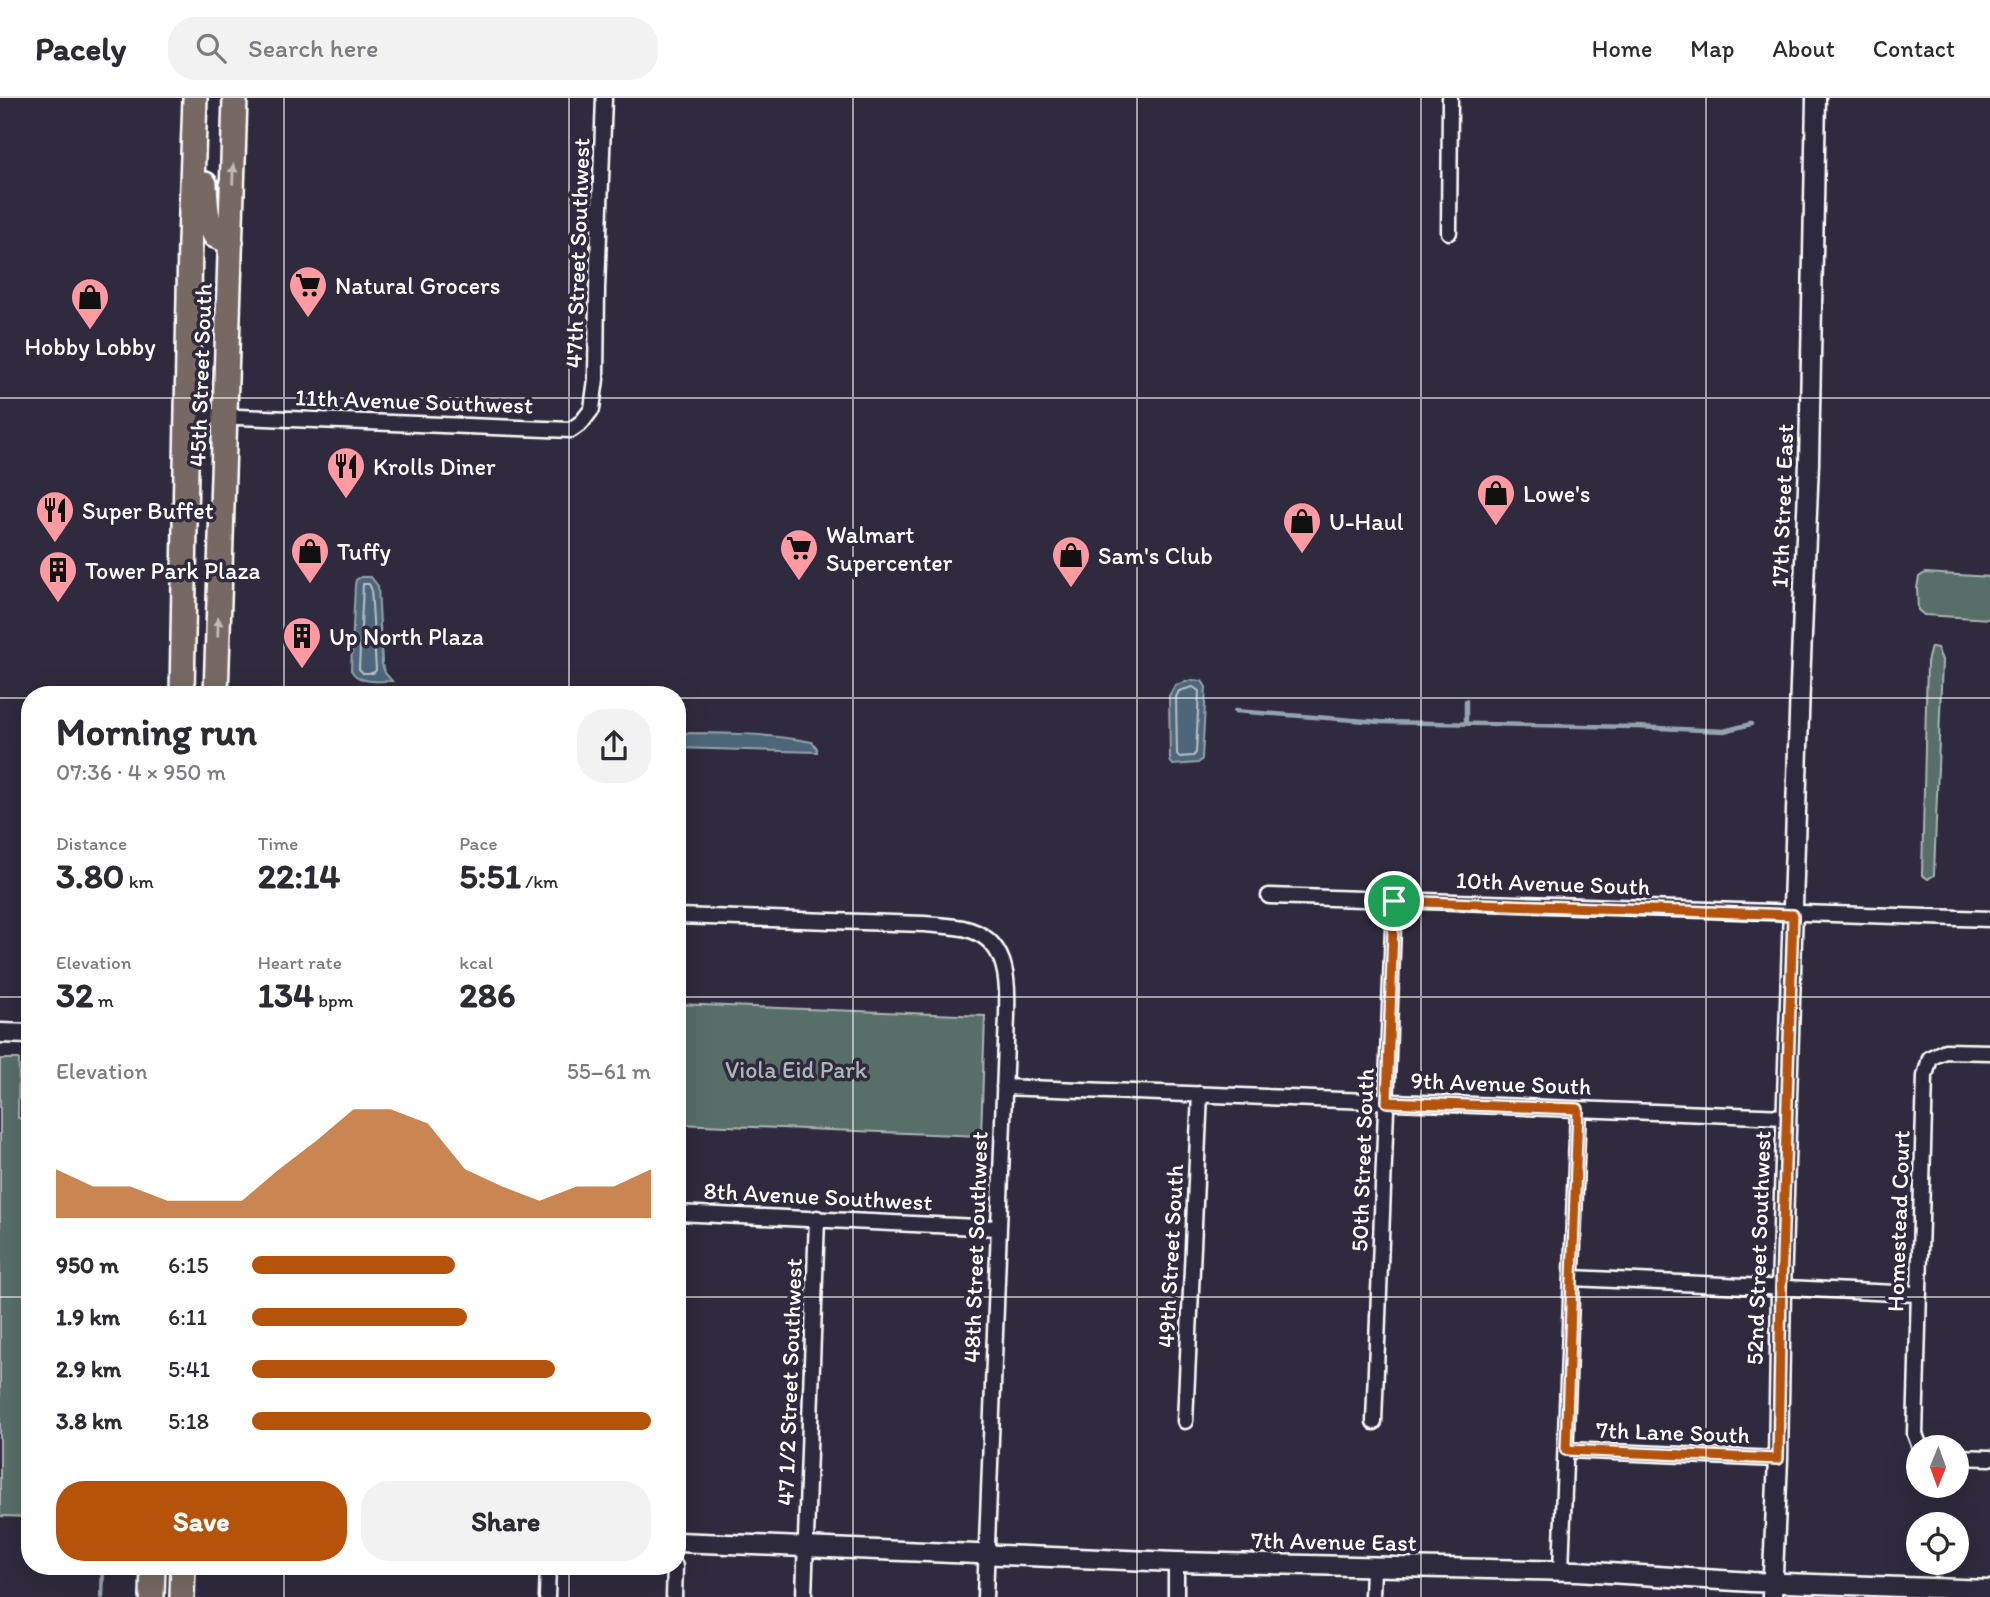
<!DOCTYPE html>
<meta charset="utf-8">
<style>
body{margin:0;font-family:Itim,sans-serif;background:#f2f2f3;color:#2b2b33;height:100vh;display:flex;flex-direction:column;font-size:26px;white-space:nowrap}
*{box-sizing:border-box;margin:0}
p{font-size:23px;color:#7c7c81}
.icon{flex:none;width:38px;height:38px;fill:none;stroke:currentColor;stroke-width:2;stroke-linecap:round;stroke-linejoin:round}
.map{position:relative;flex:1;overflow:hidden}
.drawer{position:absolute;left:21px;top:588px;width:665px;height:889px;display:flex;flex-direction:column;background:#fff;border-radius:28px;box-shadow:0 7px 28px #0002}
.drawer>*{flex:none}
.needle{width:46px;rotate:181deg}
.controls{position:absolute;left:1906px;top:1337px;display:grid;gap:14px}
.controls a{display:grid;place-items:center;width:63px;height:63px;border-radius:50%;background:#fff;box-shadow:0 7px 28px #0002;font-size:35px}
.pin{position:absolute;display:grid;place-items:center;width:60px;height:60px;color:#fff;margin:-30px;border:4px solid #fff;border-radius:50%;box-shadow:0 2px 7px #0007}
.round{display:grid;place-items:center;flex:none;width:74px;height:74px;border-radius:28px;background:#f2f2f3}
.summary{display:flex;align-items:center;justify-content:space-between;height:119px;padding:0 35px}
h1{font-size:38px;font-weight:800;line-height:52px}
.figures{display:grid;grid-template-columns:repeat(3,1fr);gap:10px;height:119px;padding:7px 35px}
.figures div{display:grid;align-content:center}
.figures b{font-size:35px;font-weight:800}
.figures small{font-size:19px;font-weight:400}
.figures p{font-size:19px}
.chart{height:196px;padding:14px 35px}
.chart p{display:flex;justify-content:space-between}
.chart svg{width:100%;height:126px;margin-top:7px;fill:#b45309;opacity:.7}
.primary-button{display:flex;gap:14px;margin-top:auto;padding:14px 35px}
.primary-button a{flex:1;height:80px;border-radius:28px;background:#b45309;color:#fff;font-size:28px;font-weight:800;line-height:80px;text-align:center}
.primary-button a+a{background:#f2f2f3;color:#2b2b33}
ul{padding:0 35px;list-style:none;font-size:23px}
li{display:grid;grid-template-columns:112px 84px 1fr;align-items:center;height:52px}
li i{height:18px;border-radius:9px;background:#b45309}
header{display:flex;align-items:center;gap:42px;box-sizing:border-box;height:98px;padding:0 35px;background:#fff;border-bottom:2px solid #e1e1e2}
header strong{font-size:33px}
nav{display:flex;gap:38px;margin-inline-start:auto;font-size:24px}
.search{width:490px;height:63px;background:#f2f2f3;display:flex;align-items:center;gap:18px;box-sizing:border-box;padding:0 24px;border-radius:28px;color:#7c7c81;font-size:26px}
.map>svg:first-child{display:block}
.green{fill:#596e68;stroke:#acb6b4;stroke-width:2}
.water{fill:#4e6679;stroke:#95a3af;stroke-width:2}
.lines{fill:none;stroke-linecap:round;stroke-linejoin:round}
.shore{stroke:#b8c2c9;stroke-width:2}
.stream{stroke:#95a3af;stroke-width:4.5}
.minor-casing{stroke:#fff;stroke-width:19}
.tertiary-casing{stroke:#fff;stroke-width:23}
.primary-casing{stroke:#fff;stroke-width:28}
.minor{stroke:#2f2a3d;stroke-width:14}
.tertiary{stroke:#2f2a3d;stroke-width:18}
.primary{stroke:#766964;stroke-width:23}
.oneway{fill:#c1bcb9}
.route-casing{stroke:#fff;stroke-width:14}
.route{stroke:#b45309;stroke-width:9}
.grid{fill:none;stroke:#fff;stroke-width:2;stroke-opacity:0.55}
.labels{text-anchor:middle;dominant-baseline:central;stroke-width:7;stroke-linejoin:round;paint-order:stroke}
.street-label{font-size:24px;fill:#fff;stroke:#2f2a3d}
.poi-label{font-size:24px;fill:#fff;stroke:#2f2a3d;text-anchor:start}
.park-label{font-size:24px;fill:#acb6b4;stroke:#2f2a3d}
</style>
<header>
<strong>Pacely</strong>
<div class="search"><svg class="icon" aria-label="search" viewBox="0 0 24 24"><circle cx="10" cy="10" r="6"/><path d="M15 15l6 6"/></svg>Search here</div>
<nav><a>Home</a><a>Map</a><a>About</a><a>Contact</a></nav>
</header>
<div class="map">
<svg width="1990" height="1499" viewBox="0 0 1990 1499">
<rect width="100%" height="100%" fill="#2f2a3d"/>
<filter id="ink" filterUnits="userSpaceOnUse"><feTurbulence type="fractalNoise" baseFrequency=".0143" numOctaves="2"/><feDisplacementMap in="SourceGraphic" scale="14" xChannelSelector="R" yChannelSelector="G"/><feConvolveMatrix kernelMatrix="1 2 1 2 8 2 1 2 1" color-interpolation-filters="sRGB"/></filter>
<g filter="url(#ink)">
<path class="green" d="M1925 475 1990 479V521L1924 517 1918 512 1917 490 1919 479Z
M1931 549 1937 550 1942 562 1934 777 1928 781 1922 777 1927 564Z
M677 906 985 918 981 1038 677 1026Z
M0 961H19L18 1020 30 1021V1419L0 1418Z"/>
<path class="water" d="M361 479H371L378 488 382 566 385 575 392 583C379 583 358 586 351 572L355 487 356 482Z
M1192 582 1202 583 1206 589 1202 661 1198 665 1173 667 1170 663 1169 598 1175 587Z
M677 635C723 635 767 635 812 644L817 650V654L677 650Z"/>
<g class="lines">
<path class="shore" d="M363 486H369L371 490 376 572 373 575H363L359 571Z
M1193 589 1199 593 1196 655 1193 658 1179 659 1177 656 1176 599 1179 593Z"/>
<path class="stream" d="M1466 603V626
M1235 613 1380 624 1636 629 1724 633 1751 626
M102 1499 103 1468"/>
<defs>
<path id="minor" d="M1449 134 1450 0
M187 317 571 332 582 324 592 311 596 281 597 191 604 0
M1269 798 1990 821
M677 818 924 826C937 827 950 828 963 830 1008 840 1008 881 1007 918L985 1499
M1004 989 1786 1019
M677 1115 998 1130
M1572 1180 1918 1196
M1185 1323 1200 996
M1374 1324 1394 803
M1920 1349 1915 1336 1925 978 1930 960 1945 953 1990 954
M1566 1352 1778 1361
M1956 1359 1990 1360
M1561 1473 1578 1011
M547 1499 548 1468
M674 1499 675 1468
M804 1499 817 1120
M1176 1499V1464
M1372 1499 1373 1469"/>
<path id="tertiary" d="M0 935 30 936
M677 1444 1176 1464 1577 1473 1752 1484 1990 1492
M1772 1499 1778 1361 1781 1192 1800 586 1809 365 1816 0"/>
<path id="primary" d="M205 86C206 105 206 121 215 138L231 144
M182 597 190 143 195 0
M216 597 235 0
M152 1499 153 1468
M182 1499 183 1468"/>
</defs>
<use href="#minor" class="minor-casing"/>
<use href="#tertiary" class="tertiary-casing"/>
<use href="#primary" class="primary-casing"/>
<use href="#minor" class="minor"/>
<use href="#tertiary" class="tertiary"/>
<use href="#primary" class="primary"/>
</g>
<defs><path id="oneway-solid" d="M-6-.8H1V-3.2L6.5 0L1 3.2V.8H-6Z" transform="scale(1.75)"/></defs>
<g class="oneway">
<use href="#oneway-solid" transform="translate(233 76) rotate(-88)"/>
<use href="#oneway-solid" transform="translate(218 529) rotate(-88)"/>
</g>
</g>
<g class="lines" filter="url(#ink)">
<defs>
<path id="route" d="M1394 803 1793 817 1781 1192 1778 1361 1566 1352 1578 1011 1387 1004Z"/>
</defs>
<use href="#route" class="route-casing"/>
<use href="#route" class="route"/>
</g>
<path class="grid" d="M284 0V597M569 0V597M853 0V1499M1137 0V1499M1421 0V1499M1706 0V1499M0 300H1990M0 600H30M677 600H1990M0 899H30M677 899H1990M0 1199H30M677 1199H1990M284 1468V1499M569 1468V1499"/>
<defs>
<symbol id="supermarket-pin" viewBox="-11 -11 22 30"><path d="M0 17L-7.5 6A9.5 9.5 0 1 1 7.5 6Z" fill="#ff9aa2" stroke="#2f2a3d"/><path d="M-6-5.5h2.5l.6 2H6L4.5 2H-2.5L-4.4-4H-6ZM-1.5 3.2a1.3 1.3 0 1 0 .1 0ZM3 3.2a1.3 1.3 0 1 0 .1 0Z" fill="#111"/></symbol>
<symbol id="shop-pin" viewBox="-11 -11 22 30"><path d="M0 17L-7.5 6A9.5 9.5 0 1 1 7.5 6Z" fill="#ff9aa2" stroke="#2f2a3d"/><path d="M-5-2.5h2.3a2.7 3.5 0 0 1 5.4 0H5L5.5 6h-11ZM-1.5-2.5h3a1.5 2.3 0 0 0-3 0Z" fill="#111"/></symbol>
<symbol id="restaurant-pin" viewBox="-11 -11 22 30"><path d="M0 17L-7.5 6A9.5 9.5 0 1 1 7.5 6Z" fill="#ff9aa2" stroke="#2f2a3d"/><path d="M-5-6h1v4h1v-4h1v4h1v-4h1v5L-1.5 .5V6h-2V.5L-5-1ZM5-6V6H3V1.5H1.5Q1.5-4 5-6Z" fill="#111"/></symbol>
<symbol id="building-pin" viewBox="-11 -11 22 30"><path d="M0 17L-7.5 6A9.5 9.5 0 1 1 7.5 6Z" fill="#ff9aa2" stroke="#2f2a3d"/><path d="M-4-6H4V6H1V3H-1V6H-4ZM-2.5-4.3h1.7v1.8h-1.7ZM.8-4.3h1.7v1.8H.8ZM-2.5-1h1.7V.8h-1.7ZM.8-1h1.7V.8H.8Z" fill="#111"/></symbol>
</defs>
<g fill-rule="evenodd">
<use href="#supermarket-pin" x="286" y="165" width="44" height="60"/>
<use href="#shop-pin" x="68" y="177" width="44" height="60"/>
<use href="#restaurant-pin" x="324" y="346" width="44" height="60"/>
<use href="#shop-pin" x="1474" y="373" width="44" height="60"/>
<use href="#restaurant-pin" x="33" y="390" width="44" height="60"/>
<use href="#shop-pin" x="1280" y="401" width="44" height="60"/>
<use href="#supermarket-pin" x="777" y="428" width="44" height="60"/>
<use href="#shop-pin" x="288" y="431" width="44" height="60"/>
<use href="#shop-pin" x="1049" y="435" width="44" height="60"/>
<use href="#building-pin" x="36" y="450" width="44" height="60"/>
<use href="#building-pin" x="280" y="516" width="44" height="60"/>
</g>
<g class="labels">
<g class="street-label">
<text transform="translate(577 155) rotate(-88)">47th Street Southwest</text>
<text transform="translate(200 277) rotate(-88)">45th Street South</text>
<text transform="translate(414 303) rotate(2)">11th Avenue Southwest</text>
<text transform="translate(1782 408) rotate(-88)">17th Street East</text>
<text transform="translate(1553 785) rotate(2)">10th Avenue South</text>
<text transform="translate(1501 985) rotate(2)">9th Avenue South</text>
<text transform="translate(1362 1062) rotate(-88)">50th Street South</text>
<text transform="translate(818 1098) rotate(3)">8th Avenue Southwest</text>
<text transform="translate(1898 1123) rotate(-88)">Homestead Court</text>
<text transform="translate(975 1149) rotate(-88)">48th Street Southwest</text>
<text transform="translate(1758 1150) rotate(-88)">52nd Street Southwest</text>
<text transform="translate(1170 1158) rotate(-87)">49th Street South</text>
<text transform="translate(789 1284) rotate(-88)">47 1/2 Street Southwest</text>
<text transform="translate(1673 1334) rotate(2)">7th Lane South</text>
<text transform="translate(1334 1443) rotate(1)">7th Avenue East</text>
</g>
<g class="poi-label">
<text x="335" y="187">Natural Grocers</text>
<text x="90" y="248" text-anchor="middle">Hobby Lobby</text>
<text x="373" y="368">Krolls Diner</text>
<text x="1523" y="395">Lowe's</text>
<text x="82" y="412">Super Buffet</text>
<text x="1329" y="423">U-Haul</text>
<text x="826" y="436">Walmart<tspan x="826" dy="28">Supercenter</tspan></text>
<text x="337" y="453">Tuffy</text>
<text x="1098" y="457">Sam's Club</text>
<text x="85" y="472">Tower Park Plaza</text>
<text x="329" y="538">Up North Plaza</text>
</g>
<g class="park-label">
<text x="796" y="971">Viola Eid Park</text>
</g>
</g>
</svg>
<div class="controls">
<a><svg class="needle" viewBox="-14 -14 28 28"><path d="M0-13l5 13h-10z" fill="#e53935"/><path d="M0 13l5-13h-10z" fill="#7c7c81"/></svg></a>
<a><svg class="icon" aria-label="locate" viewBox="0 0 24 24"><circle cx="12" cy="12" r="6"/><path d="M12 2v4M12 18v4M2 12h4M18 12h4"/></svg></a>
</div>
<div class="pin" style="left:1394px;top:803px;background:#1e9e55"><svg class="icon" aria-label="arrive" viewBox="0 0 24 24"><path d="M6 21V4h12l-3 4 3 4H6"/></svg></div>
<section class="drawer">
<div class="summary"><div><h1>Morning run</h1><p>07:36 · 4 × 950 m</p></div><a class="round"><svg class="icon" aria-label="share" viewBox="0 0 24 24"><path d="M12 15V3M7 8l5-5 5 5M5 13v7h14v-7"/></svg></a></div>
<div class="figures">
<div><p>Distance</p><b>3.80<small> km</small></b></div>
<div><p>Time</p><b>22:14</b></div>
<div><p>Pace</p><b>5:51<small> /km</small></b></div>
</div>
<div class="figures">
<div><p>Elevation</p><b>32<small> m</small></b></div>
<div><p>Heart rate</p><b>134<small> bpm</small></b></div>
<div><p>kcal</p><b>286</b></div>
</div>
<div class="chart"><p><span>Elevation</span>55–61 m</p>
<svg viewBox="0 0 160 44" preserveAspectRatio="none"><path d="M0 44V27L10 33L20 33L30 38L40 38L50 38L60 27L70 17L80 6L90 6L100 11L110 27L120 33L130 38L140 33L150 33L160 27V44z"/></svg>
</div>
<ul>
<li><b>950 m</b>6:15<i style="width:51%"></i></li>
<li><b>1.9 km</b>6:11<i style="width:54%"></i></li>
<li><b>2.9 km</b>5:41<i style="width:76%"></i></li>
<li><b>3.8 km</b>5:18<i style="width:100%"></i></li>
</ul>
<div class="primary-button"><a>Save</a><a>Share</a></div>
</section>
</div>
